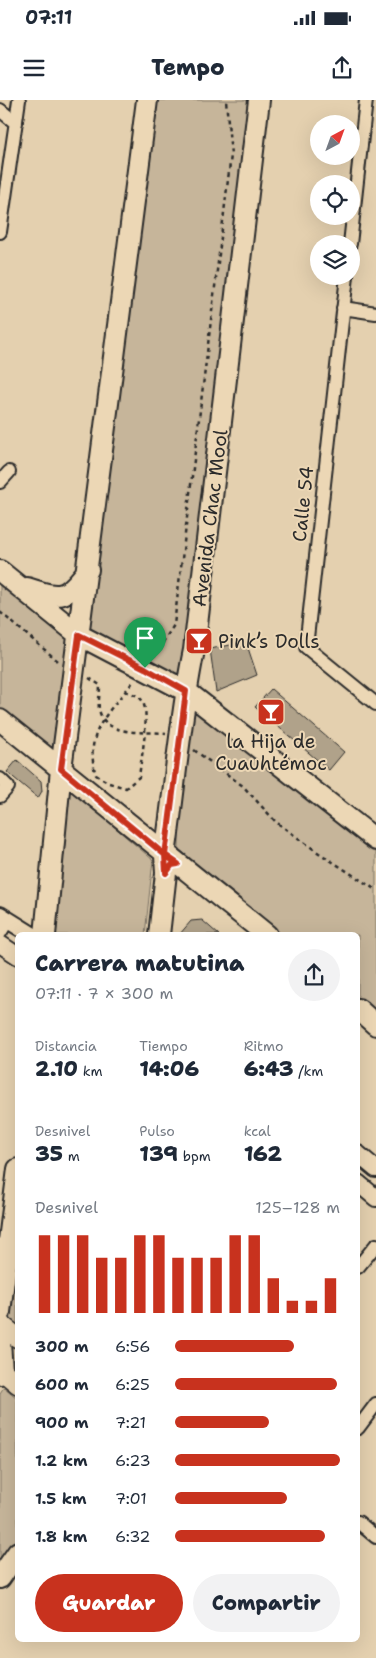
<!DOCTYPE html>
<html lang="es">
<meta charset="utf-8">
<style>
body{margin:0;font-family:"Shantell Sans",sans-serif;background:#f2f2f3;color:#1f2937;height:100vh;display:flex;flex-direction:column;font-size:19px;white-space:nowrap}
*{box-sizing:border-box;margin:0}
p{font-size:16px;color:#747a83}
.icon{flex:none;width:28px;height:28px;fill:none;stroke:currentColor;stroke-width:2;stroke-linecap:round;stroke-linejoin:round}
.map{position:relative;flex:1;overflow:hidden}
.side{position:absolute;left:15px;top:832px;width:345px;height:710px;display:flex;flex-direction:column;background:#fff;border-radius:8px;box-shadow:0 5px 20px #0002}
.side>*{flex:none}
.needle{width:32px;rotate:41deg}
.tools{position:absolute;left:310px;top:15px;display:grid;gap:10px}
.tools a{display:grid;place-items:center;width:50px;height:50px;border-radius:50%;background:#fff;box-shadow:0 5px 20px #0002;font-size:25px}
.pin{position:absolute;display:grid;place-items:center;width:42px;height:42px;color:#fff;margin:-51px -21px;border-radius:50% 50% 50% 0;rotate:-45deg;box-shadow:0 0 5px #0007}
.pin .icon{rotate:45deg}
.round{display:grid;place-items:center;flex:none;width:52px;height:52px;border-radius:26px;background:#f2f2f3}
.head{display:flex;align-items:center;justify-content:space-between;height:85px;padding:0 20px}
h1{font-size:22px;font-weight:800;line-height:38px}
.metrics{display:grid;grid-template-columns:repeat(3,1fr);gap:8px;height:85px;padding:5px 20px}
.metrics div{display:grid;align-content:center}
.metrics b{font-size:21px;font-weight:800}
.metrics small{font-size:14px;font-weight:400}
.metrics p{font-size:14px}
.chart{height:140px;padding:10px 20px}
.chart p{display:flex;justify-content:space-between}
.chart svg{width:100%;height:90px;margin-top:5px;stroke:#c8321e;stroke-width:6}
.cta{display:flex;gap:10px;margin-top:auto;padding:10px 20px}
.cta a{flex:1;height:58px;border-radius:30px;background:#c8321e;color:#fff;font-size:20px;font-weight:800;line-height:58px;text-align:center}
.cta a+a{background:#f2f2f3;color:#1f2937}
ul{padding:0 20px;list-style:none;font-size:16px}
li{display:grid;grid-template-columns:80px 60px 1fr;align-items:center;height:38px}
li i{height:12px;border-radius:6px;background:#c8321e}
.status{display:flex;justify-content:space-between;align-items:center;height:35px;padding:0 25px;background:#fff;direction:ltr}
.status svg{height:14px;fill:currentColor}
header{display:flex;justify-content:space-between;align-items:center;height:65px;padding:0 20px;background:#fff;font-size:22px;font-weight:800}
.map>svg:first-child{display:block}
.green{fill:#c6b59a;stroke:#787062}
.building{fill:#b0a28a;stroke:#2b2b2b}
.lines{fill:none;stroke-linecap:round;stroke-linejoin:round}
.minor-casing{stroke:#2b2b2b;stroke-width:16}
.tertiary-casing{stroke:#2b2b2b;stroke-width:20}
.secondary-casing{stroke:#2b2b2b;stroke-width:22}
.primary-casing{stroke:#2b2b2b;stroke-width:24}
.path{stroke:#2b2b2b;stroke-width:2.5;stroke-dasharray:4 4;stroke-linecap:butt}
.minor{stroke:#ecd7b5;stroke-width:12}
.tertiary{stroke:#ecd7b5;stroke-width:16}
.secondary{stroke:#ecd7b5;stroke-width:19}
.primary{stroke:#ecd7b5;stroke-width:20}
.route-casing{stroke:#fff;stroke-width:10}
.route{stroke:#c8321e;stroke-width:6}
.labels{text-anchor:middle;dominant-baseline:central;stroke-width:4;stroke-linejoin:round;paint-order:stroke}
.street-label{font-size:19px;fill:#2b2b2b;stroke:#ecd7b5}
.poi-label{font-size:19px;fill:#2b2b2b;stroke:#ecd7b5;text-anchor:start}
</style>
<div class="status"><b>07:11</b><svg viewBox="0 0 49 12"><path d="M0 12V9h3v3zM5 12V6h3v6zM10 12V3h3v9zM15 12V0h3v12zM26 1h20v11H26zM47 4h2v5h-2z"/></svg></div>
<header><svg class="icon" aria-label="menu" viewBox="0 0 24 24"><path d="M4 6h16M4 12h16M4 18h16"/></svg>Tempo<svg class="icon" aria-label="share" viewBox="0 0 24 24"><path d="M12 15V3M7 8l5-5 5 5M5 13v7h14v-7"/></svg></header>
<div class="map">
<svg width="376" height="1558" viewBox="0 0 376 1558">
<rect width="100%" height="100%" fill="#e4d0af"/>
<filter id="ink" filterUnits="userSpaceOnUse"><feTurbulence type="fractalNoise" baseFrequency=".02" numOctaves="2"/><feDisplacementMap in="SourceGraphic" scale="10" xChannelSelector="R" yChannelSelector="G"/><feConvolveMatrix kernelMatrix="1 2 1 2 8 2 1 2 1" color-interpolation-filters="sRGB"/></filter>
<g filter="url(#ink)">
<path class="green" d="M148 0H258L182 577 145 568 85 532Z
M0 474 74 538 54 651 0 610Z
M195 609 376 752V918L358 902V835H279L179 749 181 641Z
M70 689 153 760 145 835H56Z
M17 1160V1230L10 1224Z
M4 1287 17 1298 18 1441 0 1467V1293Z"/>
<path class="building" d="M246 542 257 575 216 592 210 549Z
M271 589 344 652 329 670 255 607Z
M17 660 41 681 42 691 38 698 7 672Z
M202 820 219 835H179L191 821Z"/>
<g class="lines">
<defs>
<path id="minor" d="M0 10 16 23
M0 132 19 0
M350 144 366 0
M347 176 306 547 376 604
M343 208 376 213
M0 382 9 372
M0 679 8 687 0 696
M0 833 8 820
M358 1167 376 1145
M358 1328 376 1304
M358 1422 376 1437"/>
<path id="tertiary" d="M0 815 32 835
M0 844 18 856
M358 1054 376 1069
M358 1083 376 1098"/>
<path id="secondary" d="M0 1224 18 1238
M0 1269 18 1284"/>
<path id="primary" d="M0 471 79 535 186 591 376 740
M27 488C61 499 65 500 88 470
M0 620 267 835
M45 835 61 669 147 0
M159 835 166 773 165 755C175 687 180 617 194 550L259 0
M358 909 376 925
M0 1212 18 1069
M0 1242 2 1271 0 1274
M0 1478 18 1452"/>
</defs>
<use href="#minor" class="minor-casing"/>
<use href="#tertiary" class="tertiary-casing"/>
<use href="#secondary" class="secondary-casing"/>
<use href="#primary" class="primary-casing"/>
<path class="path" d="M0 512 58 561
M154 556 174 525 177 500 231 55 226 0
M89 578 100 585C100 593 98 602 99 609 104 638 146 631 166 633
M125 591C133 594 142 596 144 605 149 619 141 660 139 677L126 688 109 683 96 675C83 633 109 612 133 582
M194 650 243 686 276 722 319 753 376 790"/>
<use href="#minor" class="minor"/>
<use href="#tertiary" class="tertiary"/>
<use href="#secondary" class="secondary"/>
<use href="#primary" class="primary"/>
</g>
</g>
<g class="lines" filter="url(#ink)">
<defs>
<path id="route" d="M145 568 79 535 61 669 165 755 178 764 172 765 166 773 165 755 186 591 145 568"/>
</defs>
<use href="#route" class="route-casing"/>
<use href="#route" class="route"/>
</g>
<defs>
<symbol id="bar-square" viewBox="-11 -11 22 22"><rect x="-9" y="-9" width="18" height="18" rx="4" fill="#c8321e" stroke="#ecd7b5"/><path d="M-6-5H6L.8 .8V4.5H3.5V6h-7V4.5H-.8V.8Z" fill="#fff"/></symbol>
</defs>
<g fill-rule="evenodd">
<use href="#bar-square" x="183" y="525" width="32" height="32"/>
<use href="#bar-square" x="255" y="596" width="32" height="32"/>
</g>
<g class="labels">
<g class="street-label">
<text transform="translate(303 404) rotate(-84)">Calle 54</text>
<text transform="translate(210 418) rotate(-83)">Avenida Chac Mool</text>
</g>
<g class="poi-label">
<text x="218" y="541">Pink’s Dolls</text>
<text x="271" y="641" text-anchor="middle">la Hija de<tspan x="271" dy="22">Cuauhtémoc</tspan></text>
</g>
</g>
</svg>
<div class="tools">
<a><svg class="needle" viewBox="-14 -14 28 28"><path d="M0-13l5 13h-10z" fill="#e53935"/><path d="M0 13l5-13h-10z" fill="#747a83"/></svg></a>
<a><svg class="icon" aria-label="locate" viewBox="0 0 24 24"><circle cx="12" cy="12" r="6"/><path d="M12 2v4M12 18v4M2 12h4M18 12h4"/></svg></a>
<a><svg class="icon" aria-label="layers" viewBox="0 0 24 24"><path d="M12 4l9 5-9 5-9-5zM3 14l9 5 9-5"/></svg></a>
</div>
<div class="pin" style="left:145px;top:568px;background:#1e9e55"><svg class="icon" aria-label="arrive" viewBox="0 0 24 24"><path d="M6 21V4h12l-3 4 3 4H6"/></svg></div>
<section class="side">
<div class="head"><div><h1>Carrera matutina</h1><p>07:11 · 7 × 300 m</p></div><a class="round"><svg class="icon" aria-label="share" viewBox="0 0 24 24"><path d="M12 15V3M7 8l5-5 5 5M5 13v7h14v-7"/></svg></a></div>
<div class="metrics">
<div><p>Distancia</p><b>2.10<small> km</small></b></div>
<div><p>Tiempo</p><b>14:06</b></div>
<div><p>Ritmo</p><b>6:43<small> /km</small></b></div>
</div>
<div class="metrics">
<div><p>Desnivel</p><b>35<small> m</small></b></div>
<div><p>Pulso</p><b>139<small> bpm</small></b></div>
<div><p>kcal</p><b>162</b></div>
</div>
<div class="chart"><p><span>Desnivel</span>125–128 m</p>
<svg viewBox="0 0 160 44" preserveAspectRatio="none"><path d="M5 44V6M15 44V6M25 44V6M35 44V17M45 44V17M55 44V6M65 44V6M75 44V17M85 44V17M95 44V17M105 44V6M115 44V6M125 44V27M135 44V38M145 44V38M155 44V27"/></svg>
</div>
<ul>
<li><b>300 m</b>6:56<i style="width:72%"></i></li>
<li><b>600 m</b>6:25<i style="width:98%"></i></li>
<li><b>900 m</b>7:21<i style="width:57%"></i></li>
<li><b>1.2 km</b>6:23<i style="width:100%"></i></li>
<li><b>1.5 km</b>7:01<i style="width:68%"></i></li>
<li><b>1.8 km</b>6:32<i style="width:91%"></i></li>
</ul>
<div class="cta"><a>Guardar</a><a>Compartir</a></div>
</section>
</div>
